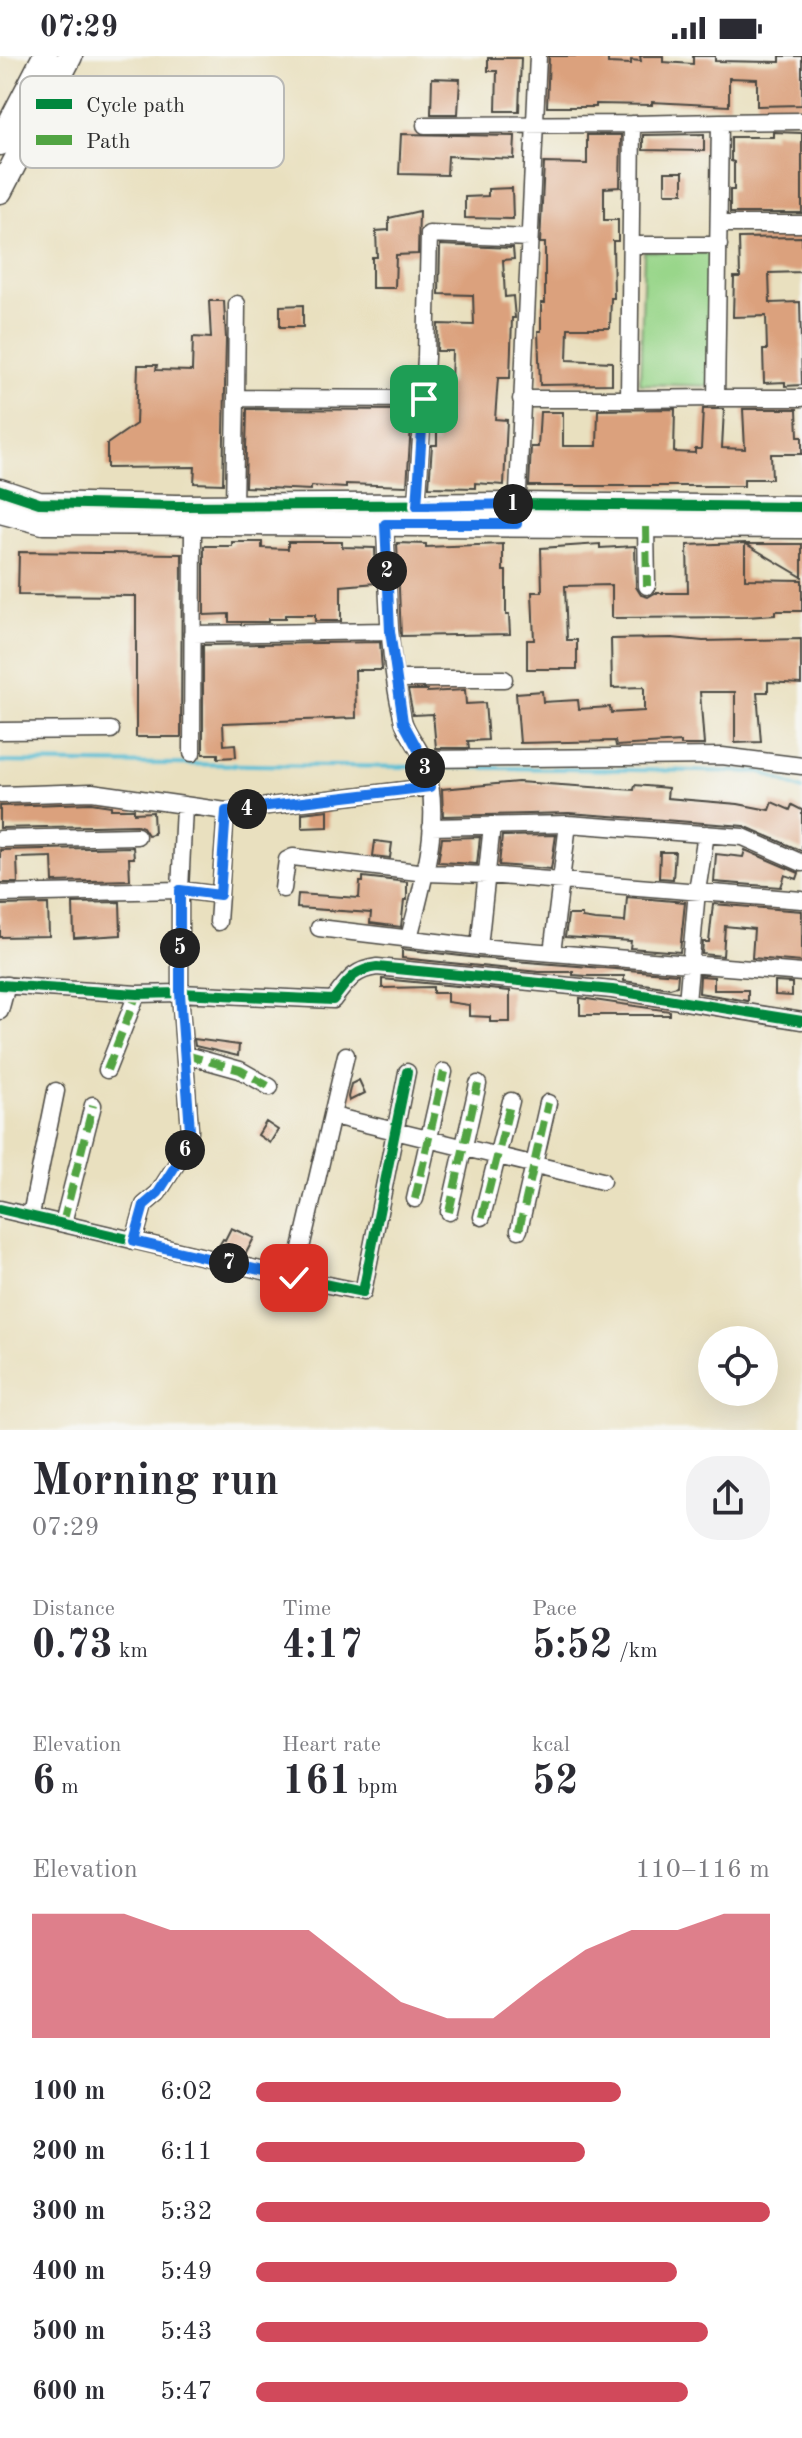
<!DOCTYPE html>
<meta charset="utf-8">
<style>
body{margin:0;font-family:"Old Standard TT",serif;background:#f2f2f3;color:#2b2b33;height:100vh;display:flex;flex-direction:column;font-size:30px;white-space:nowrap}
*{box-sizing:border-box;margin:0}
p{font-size:26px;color:#7c7c81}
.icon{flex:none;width:44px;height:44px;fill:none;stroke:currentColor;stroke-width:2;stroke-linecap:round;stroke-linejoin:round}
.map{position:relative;height:1374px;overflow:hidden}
.drawer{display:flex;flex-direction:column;background:#fff;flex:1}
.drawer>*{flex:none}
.tools{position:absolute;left:698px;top:1270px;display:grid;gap:16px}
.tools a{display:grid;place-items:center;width:80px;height:80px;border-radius:50%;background:#fff;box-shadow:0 8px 32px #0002;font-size:40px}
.pin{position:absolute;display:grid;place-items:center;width:68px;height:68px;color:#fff;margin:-34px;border-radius:16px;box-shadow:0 4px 12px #0006}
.km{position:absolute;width:40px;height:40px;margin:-20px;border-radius:50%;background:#222;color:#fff;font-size:22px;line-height:40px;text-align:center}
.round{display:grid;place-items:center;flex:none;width:84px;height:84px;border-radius:32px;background:#f2f2f3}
.overview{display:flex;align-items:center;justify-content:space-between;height:136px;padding:0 32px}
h1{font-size:44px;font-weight:700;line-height:60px}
.stats{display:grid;grid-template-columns:repeat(3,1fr);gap:12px;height:136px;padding:8px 32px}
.stats div{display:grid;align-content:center}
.stats b{font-size:40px;font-weight:700}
.stats small{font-size:22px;font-weight:400}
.stats p{font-size:22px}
.chart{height:224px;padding:16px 32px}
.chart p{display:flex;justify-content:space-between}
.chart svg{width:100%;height:144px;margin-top:8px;fill:#d1495b;opacity:.7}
ul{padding:0 32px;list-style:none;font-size:26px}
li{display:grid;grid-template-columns:128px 96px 1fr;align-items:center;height:60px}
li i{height:20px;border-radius:10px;background:#d1495b}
.status{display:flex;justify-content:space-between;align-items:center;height:56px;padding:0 40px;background:#fff;direction:ltr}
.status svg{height:22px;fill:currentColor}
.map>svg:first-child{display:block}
.green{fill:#99d68a;stroke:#62805a;stroke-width:2}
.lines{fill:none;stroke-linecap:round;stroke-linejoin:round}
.stream{stroke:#57bed5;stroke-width:4}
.building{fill:#dba17d}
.street-casing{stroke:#484641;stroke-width:19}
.secondary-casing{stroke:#484641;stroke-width:25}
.primary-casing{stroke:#484641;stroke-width:27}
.street{stroke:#fff;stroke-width:16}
.secondary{stroke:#fff;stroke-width:22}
.primary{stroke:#fff;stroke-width:24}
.quiet{stroke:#51a443;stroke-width:8;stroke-dasharray:16 8;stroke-linecap:butt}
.cycleway-casing{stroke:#f6f6f2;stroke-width:15}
.cycleway{stroke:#00873e;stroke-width:10}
.route-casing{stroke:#fff;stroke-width:16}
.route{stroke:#1a73e8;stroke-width:10}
.key{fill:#f6f6f2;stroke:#b9b9b6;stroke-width:2}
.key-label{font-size:22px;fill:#2b2b2b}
</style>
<div class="status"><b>07:29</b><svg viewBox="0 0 49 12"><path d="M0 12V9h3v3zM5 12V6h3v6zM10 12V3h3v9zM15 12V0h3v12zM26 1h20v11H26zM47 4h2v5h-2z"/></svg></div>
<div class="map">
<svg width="802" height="1374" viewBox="0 0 802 1374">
<rect width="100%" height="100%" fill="#f6f6f2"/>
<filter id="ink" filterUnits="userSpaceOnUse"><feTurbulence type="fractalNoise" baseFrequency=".0125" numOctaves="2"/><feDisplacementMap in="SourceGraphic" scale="16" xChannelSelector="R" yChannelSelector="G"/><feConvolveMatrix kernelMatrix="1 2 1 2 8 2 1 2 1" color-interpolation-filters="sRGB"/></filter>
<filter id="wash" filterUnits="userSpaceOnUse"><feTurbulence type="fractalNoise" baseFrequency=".006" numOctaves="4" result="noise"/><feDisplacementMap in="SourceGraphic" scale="32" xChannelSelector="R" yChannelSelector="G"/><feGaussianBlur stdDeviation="1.8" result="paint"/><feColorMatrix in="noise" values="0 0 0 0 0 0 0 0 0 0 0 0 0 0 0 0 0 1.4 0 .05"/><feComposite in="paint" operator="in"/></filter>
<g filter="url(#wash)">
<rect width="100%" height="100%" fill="#e9e0bf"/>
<path class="green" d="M644 195 713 197 710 330 640 328Z"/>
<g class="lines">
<path class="stream" d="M0 706 420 711
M429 711 762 716 802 734"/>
</g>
<g id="blocks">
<path class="building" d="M549 0H608V7L631 8V4L641 5 640 0H663V6L693 8V0H715V5L780 6V0H802V49L757 50V23L729 22V50L652 46V49L596 48V51H547Z
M488 2H521L519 55H496L497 15H488Z
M432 22 460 23 458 58H431Z
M773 76 802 77V157H730V134H734V106L731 105V81H773Z
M401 78 515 80 514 103 448 100 447 119 399 118Z
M704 78V95L643 94V79Z
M587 79H621L620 131 604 132V164H618V185H613L614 242H611L610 272H568L567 304 612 306V328L540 329 538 275H541V247H545V187H540L544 107 587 108Z
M665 116H683V137H665Z
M512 132 513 163 465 162V141L488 140V133Z
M419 155 418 198 396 199 395 232H372V201H377L376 175 389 174V162Z
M802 181V216L769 217 770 247 800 246 802 329 785 330V326L764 327 763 294H767L766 260 733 261 734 221H740L739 182Z
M440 189 513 192 514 203 503 204 505 241 513 240 515 262H512L510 322H498L495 363 507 364 504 429 475 427V432L429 431 432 389H437V327L451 328 452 295H437L438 268 474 269 473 239 439 238Z
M209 245H224L226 283 223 428 194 427 195 411 107 412V388L136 368 138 309H157L156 314 192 315 193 281 211 282Z
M303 249V271H280V250Z
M247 353 412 354 407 430 346 428V432L311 430V434L245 431Z
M675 353 674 396 695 397V393H701L703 353H724L722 392 745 393 743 353H797L798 381H802V398H771L772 423H744V430H529L531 391H538L540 356H563V390H597L598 354Z
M232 486H262V492L288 493V486H342V491L375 492 376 527 341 530V565H315V559H285V563H268V566H229V558L204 559V490H232Z
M397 487 426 488V491L503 488V515H506V559H509L510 578 401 580Z
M745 487V523L802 524V555H775V559L746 561 612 562V529L565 530 567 584H577V613H527V584H534L532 536H542L541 492 600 488V492L635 490 636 531 641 539 648 541 655 537H688L687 489Z
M746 488H802V521Z
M19 496 182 498 181 681H136V540L18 539Z
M672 582 703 585 801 583V628L768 626V636H757L761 686 735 687V636H700L704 689H681V686L616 690 615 685 520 687 516 637 542 635 543 646 578 644 579 653 610 651 611 657 644 655V631L612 632 611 583Z
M380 586 382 614H355L356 662 223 667 224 689 235 688 236 701 218 702V698H203V589Z
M408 634H427V636L465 634 466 648 485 647 488 684 468 685 469 692H436L433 658 413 659Z
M518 726 634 734 635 729 668 732 667 742 738 748 769 754 772 746 790 754 792 749 802 754V795L744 770 569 757 443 760 442 733Z
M91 747 111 750V753H134V757L153 756 154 778 148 779 143 771 137 769 0 772V750Z
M328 754V771L302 772V757Z
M556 779 551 813 499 809 502 780Z
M480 781 477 808 438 806 442 782Z
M375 785 392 787 390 802 373 800Z
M133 791 134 802H129L130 824 53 826 52 801 17 802 18 827H0V794Z
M745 794 799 817 797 823 785 819 781 831 714 826 716 798 743 801Z
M660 796H675L673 823 659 822Z
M363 821 407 826V844H404L401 871 370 867 371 857 297 852 298 838 359 842 360 826H363Z
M627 841 685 846 680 896 630 892 631 885 565 881 568 859H582V862L595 864 625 866Z
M120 846 121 879 74 882 73 847Z
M48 848 49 880 0 881V849Z
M713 848 802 855V906L752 902 754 873 725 870 723 900 702 898 703 886H709Z
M402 893 478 902 678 918 677 930 670 932 624 925V920H587L573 919V916H539L402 902Z
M700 920 714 921V934H748V945L699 937Z
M382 923 510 935V966H490V961L469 960V949L447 946V937H433V931L382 932Z
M775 926 792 927V940L775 939Z
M580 942 670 955V959H580Z
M194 983 239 989 238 1000 195 990Z
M359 1024 365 1037 349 1045 348 1041 351 1028Z
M266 1066 278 1074 270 1087 258 1079Z
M231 1172 254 1182 245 1199 217 1193 223 1183 225 1184Z"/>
</g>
</g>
<g filter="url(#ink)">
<use href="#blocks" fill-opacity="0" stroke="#484641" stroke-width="2"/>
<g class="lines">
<defs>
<path id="street" d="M802 65 720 66 716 342H802
M425 69 632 68
M720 168H802
M631 189H719
M236 342 237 248
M716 342 629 343 632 68 720 66
M521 343H629
M234 449 236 342 424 343
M417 450 426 301 429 178 529 182
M517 458 538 0
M385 468C388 529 387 604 403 664 406 677 417 688 423 702 445 759 423 826 409 882
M646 471 647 530
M192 578 390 575
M397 623H504
M0 675 111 674
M192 697 193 469
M423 703 722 700 802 710
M0 739 92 736 226 755 430 731
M431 771 568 768 743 781 802 807
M0 783 137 780
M283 833 287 804 293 801 426 817 487 819 802 844
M0 838 180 834 220 839
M218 866 226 755
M319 872 479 891 802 917
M479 891 492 769
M552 897 568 768
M0 929 137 938 180 937 333 944C348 925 353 914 377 911L612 934 802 965
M687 946 697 835 706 778
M0 955 7 929
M186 999 240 1014 270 1031
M107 1014 137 938
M333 1060 602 1125
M415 1143 444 1016
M0 1153 294 1222 363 1236 407 1016
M449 1156 478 1028
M31 1159 56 1035
M482 1161 511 1045
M63 1167 93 1049
M519 1174 548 1047
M134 1185 144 1149 158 1137 188 1090 190 1074 180 937V834L184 751
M294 1222 346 999"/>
<path id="secondary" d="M0 434 39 447 177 450 517 448 802 451
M0 456 43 467 802 471"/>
<path id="primary" d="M0 87 45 0
M0 135 70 0"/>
</defs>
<use href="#street" class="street-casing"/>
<use href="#secondary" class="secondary-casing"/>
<use href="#primary" class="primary-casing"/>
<use href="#street" class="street"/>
<use href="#secondary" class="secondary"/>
<use href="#primary" class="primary"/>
<path class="quiet" d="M646 471 647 530
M186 999 240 1014 270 1031
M107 1014 137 938
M415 1143 444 1016
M449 1156 478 1028
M482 1161 511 1045
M63 1167 93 1049
M519 1174 548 1047
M134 1185 144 1149 158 1137 188 1090 190 1074 180 937"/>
<defs>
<path id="cycleway" d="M0 434 39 447 177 450 517 448 802 451
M0 929 137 938 180 937 333 944C348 925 353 914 377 911L612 934 802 965
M0 1153 294 1222 363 1236 407 1016"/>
</defs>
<use href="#cycleway" class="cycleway-casing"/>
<use href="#cycleway" class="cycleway"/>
</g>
</g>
<g class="lines" filter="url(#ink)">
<defs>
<path id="route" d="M294 1222 134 1185 144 1149 158 1137 188 1090 190 1074 180 937V834L220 839 226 755 430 731 423 703 403 666 390 575 385 468H517V448L417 450 424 343"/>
</defs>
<use href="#route" class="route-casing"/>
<use href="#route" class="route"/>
</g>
<rect x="20" y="20" width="264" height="92" rx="12" class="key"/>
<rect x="36" y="43" width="36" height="10" fill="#00873e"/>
<rect x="36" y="79" width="36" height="10" fill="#51a443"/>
<g class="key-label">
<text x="86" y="56">Cycle path</text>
<text x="86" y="92">Path</text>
</g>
</svg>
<div class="tools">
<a><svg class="icon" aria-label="locate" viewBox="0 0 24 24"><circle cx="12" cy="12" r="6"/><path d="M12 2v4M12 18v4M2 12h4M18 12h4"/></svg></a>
</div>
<div class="pin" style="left:424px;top:343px;background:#1e9e55"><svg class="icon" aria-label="arrive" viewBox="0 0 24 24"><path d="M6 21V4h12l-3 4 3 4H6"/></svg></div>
<div class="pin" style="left:294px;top:1222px;background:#d93025"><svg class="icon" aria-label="check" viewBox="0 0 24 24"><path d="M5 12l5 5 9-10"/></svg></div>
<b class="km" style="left:513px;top:448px">1</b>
<b class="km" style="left:387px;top:515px">2</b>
<b class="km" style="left:425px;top:712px">3</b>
<b class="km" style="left:247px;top:753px">4</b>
<b class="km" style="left:180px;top:892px">5</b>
<b class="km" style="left:185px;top:1094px">6</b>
<b class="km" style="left:229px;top:1207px">7</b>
</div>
<section class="drawer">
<div class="overview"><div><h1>Morning run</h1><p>07:29</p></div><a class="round"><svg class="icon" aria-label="share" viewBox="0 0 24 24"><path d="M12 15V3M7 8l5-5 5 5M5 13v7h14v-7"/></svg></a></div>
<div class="stats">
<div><p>Distance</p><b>0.73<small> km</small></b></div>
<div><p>Time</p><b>4:17</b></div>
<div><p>Pace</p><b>5:52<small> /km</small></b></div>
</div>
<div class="stats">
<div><p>Elevation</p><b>6<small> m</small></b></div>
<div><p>Heart rate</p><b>161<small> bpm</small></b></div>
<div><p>kcal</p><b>52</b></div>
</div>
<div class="chart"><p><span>Elevation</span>110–116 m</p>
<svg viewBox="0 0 160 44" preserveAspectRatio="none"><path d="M0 44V6L10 6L20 6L30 11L40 11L50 11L60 11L70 22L80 33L90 38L100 38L110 27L120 17L130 11L140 11L150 6L160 6V44z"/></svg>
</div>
<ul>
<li><b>100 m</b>6:02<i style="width:71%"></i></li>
<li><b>200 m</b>6:11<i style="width:64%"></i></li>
<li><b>300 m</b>5:32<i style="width:100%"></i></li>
<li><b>400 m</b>5:49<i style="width:82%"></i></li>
<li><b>500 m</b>5:43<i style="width:88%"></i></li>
<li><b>600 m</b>5:47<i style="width:84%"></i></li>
</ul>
</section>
